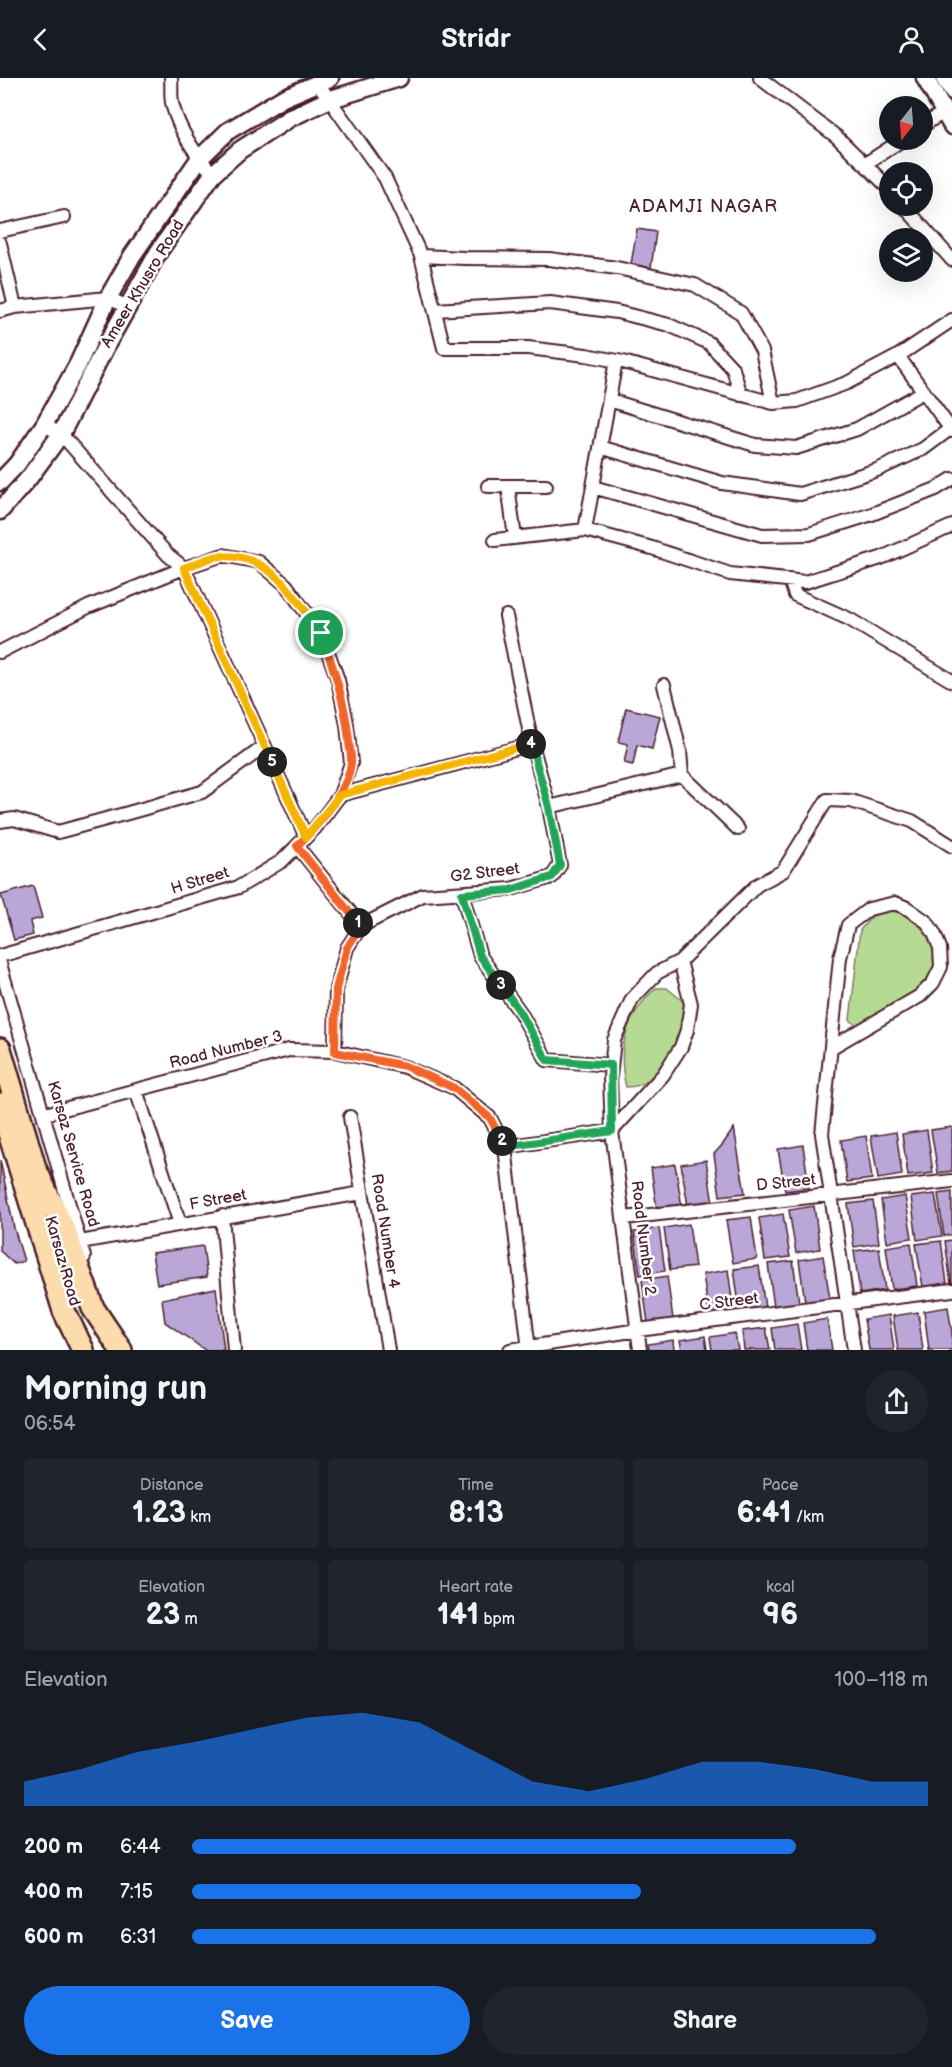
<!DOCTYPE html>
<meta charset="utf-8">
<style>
body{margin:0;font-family:"Balsamiq Sans",sans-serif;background:#20242c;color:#f1f3f6;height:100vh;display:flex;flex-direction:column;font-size:22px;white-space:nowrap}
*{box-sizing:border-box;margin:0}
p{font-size:20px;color:#9ea1a6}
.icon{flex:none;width:33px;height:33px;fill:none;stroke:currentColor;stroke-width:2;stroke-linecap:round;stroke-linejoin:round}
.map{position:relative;height:1272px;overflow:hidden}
.drawer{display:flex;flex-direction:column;background:#171b24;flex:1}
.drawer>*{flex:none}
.needle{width:39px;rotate:197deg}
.buttons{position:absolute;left:879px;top:18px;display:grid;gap:12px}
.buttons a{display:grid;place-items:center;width:54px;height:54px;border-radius:50%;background:#171b24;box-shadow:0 6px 24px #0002;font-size:30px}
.pin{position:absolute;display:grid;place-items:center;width:51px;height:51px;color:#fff;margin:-26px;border:3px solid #fff;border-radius:50%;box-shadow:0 2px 6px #0007}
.km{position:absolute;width:30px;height:30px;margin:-15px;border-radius:50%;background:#222;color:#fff;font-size:16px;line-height:30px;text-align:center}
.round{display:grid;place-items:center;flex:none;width:63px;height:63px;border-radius:32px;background:#20242c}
.overview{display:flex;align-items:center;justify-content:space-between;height:102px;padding:0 24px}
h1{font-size:33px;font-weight:800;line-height:45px}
.metrics{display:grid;grid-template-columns:repeat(3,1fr);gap:9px;height:102px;padding:6px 24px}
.metrics div{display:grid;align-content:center;border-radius:6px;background:#20242c;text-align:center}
.metrics b{font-size:30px;font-weight:800}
.metrics small{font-size:16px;font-weight:400}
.metrics p{font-size:16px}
.chart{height:168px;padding:12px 24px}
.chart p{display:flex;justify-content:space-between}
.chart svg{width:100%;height:108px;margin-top:6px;fill:#1a73e8;opacity:.7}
.action{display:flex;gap:12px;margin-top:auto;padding:12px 24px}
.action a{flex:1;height:69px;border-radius:36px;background:#1a73e8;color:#fff;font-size:24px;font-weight:800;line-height:69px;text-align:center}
.action a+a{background:#20242c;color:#f1f3f6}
ul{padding:0 24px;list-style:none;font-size:20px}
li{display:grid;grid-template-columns:96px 72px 1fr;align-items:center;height:45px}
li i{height:15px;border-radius:8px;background:#1a73e8}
header{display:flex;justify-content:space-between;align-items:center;height:78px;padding:0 24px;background:#171b24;font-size:27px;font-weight:800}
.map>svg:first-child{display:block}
.green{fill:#b6d994;stroke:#807c60;stroke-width:1.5}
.building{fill:#baa7d7;stroke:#4a1f2b;stroke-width:1.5}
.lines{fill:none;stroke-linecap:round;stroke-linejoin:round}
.street-casing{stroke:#4a1f2b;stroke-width:16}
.secondary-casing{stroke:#4a1f2b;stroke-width:21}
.highway-casing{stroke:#4a1f2b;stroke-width:26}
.street{stroke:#fff;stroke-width:12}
.secondary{stroke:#fff;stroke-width:16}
.highway{stroke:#fcdcac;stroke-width:21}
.split-1-casing{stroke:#fff;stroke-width:12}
.split-2-casing{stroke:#fff;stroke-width:12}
.split-3-casing{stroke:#fff;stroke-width:12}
.split-4-casing{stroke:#fff;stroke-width:12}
.split-5-casing{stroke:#fff;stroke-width:12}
.split-6-casing{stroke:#fff;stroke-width:12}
.split-1{stroke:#f0652b;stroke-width:8}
.split-2{stroke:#f0652b;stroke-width:8}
.split-3{stroke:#22a559;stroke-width:8}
.split-4{stroke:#22a559;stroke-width:8}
.split-5{stroke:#f5b400;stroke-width:8}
.split-6{stroke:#f5b400;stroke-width:8}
.labels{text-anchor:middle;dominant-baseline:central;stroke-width:5;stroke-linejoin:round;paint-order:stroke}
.street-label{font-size:16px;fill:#4a1f2b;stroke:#fff}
.neighbourhood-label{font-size:18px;letter-spacing:1.5px;fill:#4a1f2b;stroke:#fff}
</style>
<header><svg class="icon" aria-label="back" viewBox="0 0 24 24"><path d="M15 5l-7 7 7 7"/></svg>Stridr<svg class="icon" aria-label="person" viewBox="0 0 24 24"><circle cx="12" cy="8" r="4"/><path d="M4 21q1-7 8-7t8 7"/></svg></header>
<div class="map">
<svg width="952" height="1272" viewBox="0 0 952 1272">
<rect width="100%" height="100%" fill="#fff"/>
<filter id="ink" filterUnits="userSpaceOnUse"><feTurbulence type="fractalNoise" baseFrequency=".0167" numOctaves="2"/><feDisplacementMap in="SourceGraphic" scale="12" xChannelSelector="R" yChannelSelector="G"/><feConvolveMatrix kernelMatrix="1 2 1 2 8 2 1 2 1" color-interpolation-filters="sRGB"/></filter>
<g filter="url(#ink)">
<path class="green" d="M885 832C920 834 950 873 927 904 917 917 872 943 856 947L850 942 860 852 872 838Z
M656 910H667L685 925C683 958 665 1009 626 1009 616 969 626 937 656 910Z"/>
<path class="building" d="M637 151 656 154 651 190 631 186Z
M626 630 660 638 652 671 637 667 633 687 624 685 628 666 618 664Z
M33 808 42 840 30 843 33 857 14 862 1 817Z
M952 1049V1093L938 1095 931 1052Z
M734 1050 745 1115 720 1118 714 1076 723 1066Z
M927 1052 933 1095 908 1098 902 1056Z
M896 1054 902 1097 878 1101 871 1058Z
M866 1058 872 1101 847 1104 841 1062Z
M803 1067 809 1110 785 1113 778 1071Z
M0 1082 14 1150 24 1183 14 1186 0 1173Z
M706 1082 713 1125 688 1128 681 1086Z
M675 1086 682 1129 657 1132 651 1090Z
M952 1114V1157L944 1158 938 1116Z
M935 1116 942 1158 917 1162 911 1119Z
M905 1118 912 1160 887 1164 881 1122Z
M873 1123 879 1165 854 1169 848 1126Z
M814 1128 820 1171 796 1175 789 1132Z
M783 1136 790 1179 765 1182 759 1140Z
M751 1139 757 1181 733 1185 726 1142Z
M689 1146 695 1189 670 1192 664 1150Z
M659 1150 665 1193 640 1197 634 1154Z
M952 1162V1205L951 1206 945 1163Z
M941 1163 947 1205 923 1209 916 1166Z
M911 1165 917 1208 892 1211 886 1169Z
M203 1168 207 1199 157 1206 152 1175Z
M879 1170 885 1212 860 1216 854 1173Z
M823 1178 830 1221 805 1224 799 1182Z
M793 1183 799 1225 774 1229 768 1186Z
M759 1188 765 1230 740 1234 734 1191Z
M728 1192 734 1235 709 1238 703 1196Z
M667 1198 673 1241 648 1245 642 1202Z
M216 1210 224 1272H205L165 1244 162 1221Z
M948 1229 952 1255V1272H929L924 1233Z
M918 1234 923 1272H898L893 1238Z
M889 1237 894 1272H869L864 1241Z
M827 1241 832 1272H807L803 1245Z
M797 1246 801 1272H775L772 1250Z
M766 1250 770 1272H744L742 1253Z
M735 1255 738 1272H712L710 1259Z
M705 1258 707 1272H682L680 1262Z
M673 1262 674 1272H649L648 1266Z"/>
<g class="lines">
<defs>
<path id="street" d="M171 0C172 9 170 20 173 29 180 54 196 77 213 96
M760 0 837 59 890 111
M317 4 385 100 421 178 444 270H528L586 277 623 284 773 325 797 323 847 305 898 278 952 242
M922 48 944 34
M865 86 902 62
M904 128 952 182
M0 153 64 139
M0 165 15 229
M421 178 464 180 549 181 617 190 695 207 741 235 762 273 773 325
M435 232 550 225 617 234 669 247 709 265 733 291 741 317
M0 233 15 229 108 220 128 229
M898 278 952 353
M609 322 755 367 796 370 857 351 923 314
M44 347 61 356 168 477 184 490 306 759
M600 369 722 405 800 416 877 392 923 371 950 351
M488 408H546
M508 408 515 460
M593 409 762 457 809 456 872 436 936 411 952 401
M585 452 616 283
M495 462 585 452 652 470 730 496 805 504 881 480 952 448
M790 502 795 517 849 541 952 603
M0 574 88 529 184 490 223 477 259 484 286 507 321 555 338 602 347 647 351 685 340 717 316 749 282 783 239 809 0 878
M682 697 738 751
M340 717 532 666
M549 729 682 697 680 673 664 607
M0 743 14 741 58 754 128 735 202 714 265 668
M297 768 361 848
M462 816 480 878 520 934 547 982 611 987
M0 886 84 1179
M832 969 920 918 933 905 941 889 940 870 934 855 927 844 907 830 895 825 869 831 848 847 840 880 822 1056 854 1272
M335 973 336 911 347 870 361 848 423 817 511 811 552 799 560 787 549 729 532 666 506 538
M136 1012 180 1146
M45 1036 289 972 335 973 405 989 454 1010 490 1040 505 1069 529 1272
M350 1039 388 1272
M505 1069 612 1053 663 997 681 969 687 952 691 926 680 883
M222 1138 234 1272
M624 1140 952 1103
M80 1164 362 1115
M510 1272 638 1252 952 1212
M640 1272 612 1053 610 999 614 962 632 921 657 895 680 883 757 807 783 793 827 722 851 723 912 743 952 768"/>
<path id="secondary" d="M925 0 952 48
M944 0 952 13
M0 404 17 386 44 347 78 286 108 220 132 178 199 81 228 53 283 20 330 0
M0 433 28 401 61 356 108 264 159 173 213 96 240 72 290 40 328 22 399 0"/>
<path id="highway" d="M0 971 35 1090 66 1156 93 1230 121 1272
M0 1026 64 1233 83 1272"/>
</defs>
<use href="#street" class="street-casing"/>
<use href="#secondary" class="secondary-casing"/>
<use href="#highway" class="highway-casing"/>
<use href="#street" class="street"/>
<use href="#secondary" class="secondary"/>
<use href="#highway" class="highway"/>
</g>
</g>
<g class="lines" filter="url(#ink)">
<defs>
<path id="split-1" d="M321 555C334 591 345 624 349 662 349 669 352 678 351 685 348 714 317 748 297 768L358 845"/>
<path id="split-2" d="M358 845 361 848 347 870 336 911 335 974 405 988 454 1010 490 1040 502 1063"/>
<path id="split-3" d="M501 907 520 934 547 982 611 987 612 1053 505 1069 502 1063"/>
<path id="split-4" d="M501 907 480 878 462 816 511 812 552 799 560 787 549 729 531 666"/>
<path id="split-5" d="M272 684 306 759 340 717 531 666"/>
<path id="split-6" d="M272 684 184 490C196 486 212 477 224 478 274 478 295 520 321 555"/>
</defs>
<use href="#split-1" class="split-1-casing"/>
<use href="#split-2" class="split-2-casing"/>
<use href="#split-3" class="split-3-casing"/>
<use href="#split-4" class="split-4-casing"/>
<use href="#split-5" class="split-5-casing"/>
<use href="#split-6" class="split-6-casing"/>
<use href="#split-1" class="split-1"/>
<use href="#split-2" class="split-2"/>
<use href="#split-3" class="split-3"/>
<use href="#split-4" class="split-4"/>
<use href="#split-5" class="split-5"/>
<use href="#split-6" class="split-6"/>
</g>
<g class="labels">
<g class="street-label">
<text transform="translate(143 206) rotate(-59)">Ameer Khusro Road</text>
<text transform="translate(485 795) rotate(-7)">G2 Street</text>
<text transform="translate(200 803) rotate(-17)">H Street</text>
<text transform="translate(226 972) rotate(-14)">Road Number 3</text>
<text transform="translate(73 1076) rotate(74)">Karsaz Service Road</text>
<text transform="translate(786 1105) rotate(-6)">D Street</text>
<text transform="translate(218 1122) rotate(-10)">F Street</text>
<text transform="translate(385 1153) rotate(81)">Road Number 4</text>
<text transform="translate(643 1160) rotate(83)">Road Number 2</text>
<text transform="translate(62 1183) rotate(74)">Karsaz Road</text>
<text transform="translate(729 1224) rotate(-7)">C Street</text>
</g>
<g class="neighbourhood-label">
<text x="704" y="128">ADAMJI NAGAR</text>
</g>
</g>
</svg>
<div class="buttons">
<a><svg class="needle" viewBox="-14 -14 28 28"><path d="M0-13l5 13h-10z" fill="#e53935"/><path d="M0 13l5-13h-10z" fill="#9ea1a6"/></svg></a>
<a><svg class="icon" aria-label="locate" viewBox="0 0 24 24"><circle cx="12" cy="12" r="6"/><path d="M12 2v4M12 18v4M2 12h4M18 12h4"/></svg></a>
<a><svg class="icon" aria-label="layers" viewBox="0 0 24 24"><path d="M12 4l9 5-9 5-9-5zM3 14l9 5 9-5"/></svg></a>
</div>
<div class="pin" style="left:321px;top:555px;background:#1e9e55"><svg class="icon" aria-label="arrive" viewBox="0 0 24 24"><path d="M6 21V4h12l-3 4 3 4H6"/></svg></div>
<b class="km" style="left:358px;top:845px">1</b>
<b class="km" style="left:502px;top:1063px">2</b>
<b class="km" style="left:501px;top:907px">3</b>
<b class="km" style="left:531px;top:666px">4</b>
<b class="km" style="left:272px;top:684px">5</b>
</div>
<section class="drawer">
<div class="overview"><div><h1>Morning run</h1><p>06:54</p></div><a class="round"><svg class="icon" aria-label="share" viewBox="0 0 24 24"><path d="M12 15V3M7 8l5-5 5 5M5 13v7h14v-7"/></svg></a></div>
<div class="metrics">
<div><p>Distance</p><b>1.23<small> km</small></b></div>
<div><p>Time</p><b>8:13</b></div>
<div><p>Pace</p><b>6:41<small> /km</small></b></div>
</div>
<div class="metrics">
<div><p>Elevation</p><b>23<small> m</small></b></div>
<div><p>Heart rate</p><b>141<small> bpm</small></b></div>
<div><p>kcal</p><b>96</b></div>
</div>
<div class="chart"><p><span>Elevation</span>100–118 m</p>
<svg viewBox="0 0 160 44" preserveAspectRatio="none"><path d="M0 44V34L10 29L20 22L30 18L40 13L50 8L60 6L70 10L80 22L90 34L100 38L110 33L120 26L130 26L140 29L150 34L160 34V44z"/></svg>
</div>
<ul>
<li><b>200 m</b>6:44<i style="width:82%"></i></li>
<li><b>400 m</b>7:15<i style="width:61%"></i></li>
<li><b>600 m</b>6:31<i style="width:93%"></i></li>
</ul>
<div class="action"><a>Save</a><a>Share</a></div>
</section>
